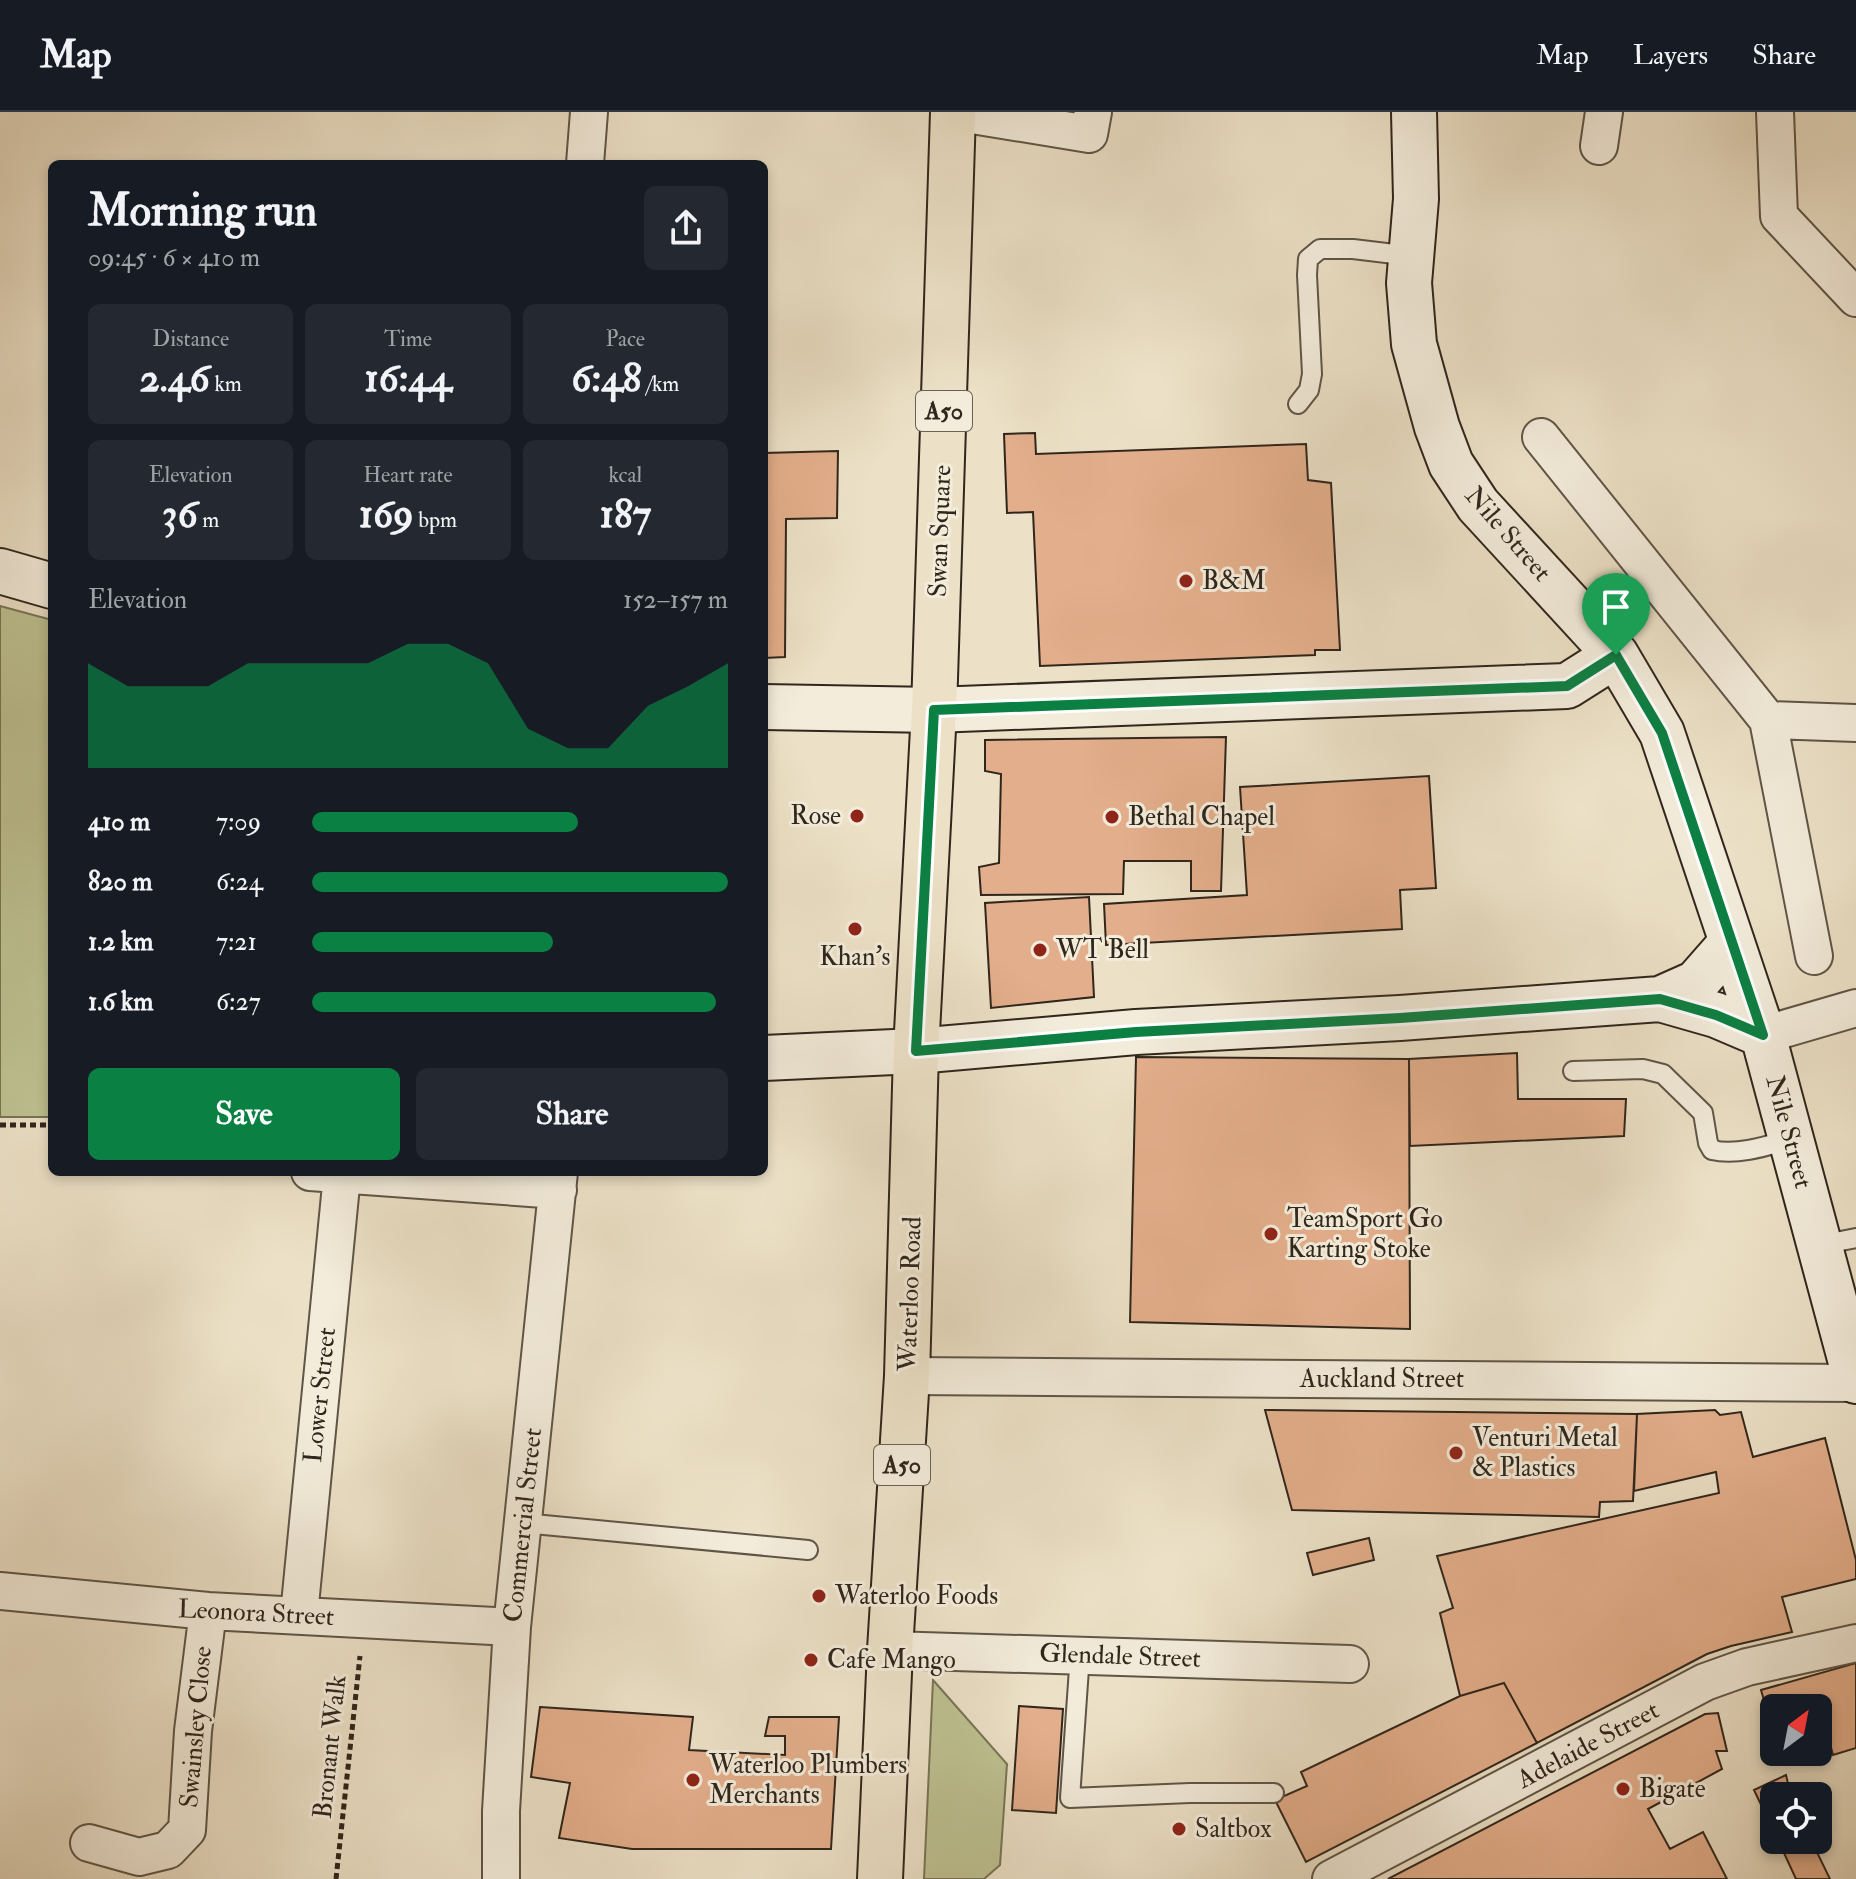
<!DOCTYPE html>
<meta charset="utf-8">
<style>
body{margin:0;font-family:"IM FELL Double Pica",serif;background:#242831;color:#f1f3f6;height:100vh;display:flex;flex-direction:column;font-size:30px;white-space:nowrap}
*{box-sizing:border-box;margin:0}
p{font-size:26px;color:#9ea1a6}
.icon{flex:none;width:44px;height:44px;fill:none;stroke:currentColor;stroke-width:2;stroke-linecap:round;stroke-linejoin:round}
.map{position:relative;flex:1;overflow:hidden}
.details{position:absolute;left:48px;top:48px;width:720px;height:1016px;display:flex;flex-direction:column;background:#171b24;border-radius:12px;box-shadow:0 4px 12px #0003}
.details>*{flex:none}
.needle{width:52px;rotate:32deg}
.controls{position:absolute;left:1760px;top:1582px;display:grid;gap:16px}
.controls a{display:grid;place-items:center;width:72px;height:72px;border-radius:12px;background:#171b24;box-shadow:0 4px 12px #0003;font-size:40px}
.pin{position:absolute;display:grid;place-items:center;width:68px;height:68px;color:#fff;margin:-82px -34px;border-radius:50% 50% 50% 0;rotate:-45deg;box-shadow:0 0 8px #0007}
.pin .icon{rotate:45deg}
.round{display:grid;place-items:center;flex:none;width:84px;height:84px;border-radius:12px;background:#242831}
.summary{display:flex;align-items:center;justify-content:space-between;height:136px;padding:0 40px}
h1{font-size:44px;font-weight:700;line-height:60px}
.figures{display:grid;grid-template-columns:repeat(3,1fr);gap:12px;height:136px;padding:8px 40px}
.figures div{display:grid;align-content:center;border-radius:12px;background:#242831;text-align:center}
.figures b{font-size:40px;font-weight:700}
.figures small{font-size:22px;font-weight:400}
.figures p{font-size:22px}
.chart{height:224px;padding:16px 40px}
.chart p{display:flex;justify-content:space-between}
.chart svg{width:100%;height:144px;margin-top:8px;fill:#0b8043;opacity:.7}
.cta{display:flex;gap:16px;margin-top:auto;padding:16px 40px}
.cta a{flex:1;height:92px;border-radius:12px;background:#0b8043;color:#fff;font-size:32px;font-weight:700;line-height:92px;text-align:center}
.cta a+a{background:#242831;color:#f1f3f6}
ul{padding:0 40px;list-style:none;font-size:26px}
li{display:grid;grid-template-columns:128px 96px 1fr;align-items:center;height:60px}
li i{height:20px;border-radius:10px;background:#0b8043}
header{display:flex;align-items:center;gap:48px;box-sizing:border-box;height:112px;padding:0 40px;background:#171b24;border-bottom:2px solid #363941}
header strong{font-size:38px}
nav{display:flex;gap:44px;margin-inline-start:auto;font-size:28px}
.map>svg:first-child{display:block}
.green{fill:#bec191;stroke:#777456;stroke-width:2}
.building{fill:#e3ae8b;stroke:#30261c;stroke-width:2}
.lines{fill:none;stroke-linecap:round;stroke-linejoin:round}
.lane-casing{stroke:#5f5547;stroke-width:22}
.street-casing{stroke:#5f5547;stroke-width:40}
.secondary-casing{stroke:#30261c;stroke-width:48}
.primary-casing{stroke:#30261c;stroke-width:48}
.path{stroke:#30261c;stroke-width:5;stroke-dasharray:6 4;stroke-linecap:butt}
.lane{stroke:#f3ecdb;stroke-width:18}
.street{stroke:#f3ecdb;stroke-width:36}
.secondary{stroke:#f3ecdb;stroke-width:44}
.primary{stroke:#ece1c7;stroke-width:44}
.route-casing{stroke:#fff;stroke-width:16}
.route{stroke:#0b8043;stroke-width:10}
.poi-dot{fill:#8f2418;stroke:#f3ecdb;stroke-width:3}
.labels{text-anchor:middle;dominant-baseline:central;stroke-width:6;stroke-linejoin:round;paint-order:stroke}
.shield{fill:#f3ecdb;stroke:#6a6155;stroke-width:2}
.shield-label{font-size:24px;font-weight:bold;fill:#30261c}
.street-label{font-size:26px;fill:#30261c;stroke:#f3ecdb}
.poi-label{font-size:26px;fill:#30261c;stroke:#f3ecdb;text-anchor:start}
</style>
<header>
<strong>Map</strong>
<nav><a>Map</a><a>Layers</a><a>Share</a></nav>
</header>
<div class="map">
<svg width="1856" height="1767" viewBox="0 0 1856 1767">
<rect width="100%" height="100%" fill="#ece1c7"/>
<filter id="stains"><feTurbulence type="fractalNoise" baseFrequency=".0025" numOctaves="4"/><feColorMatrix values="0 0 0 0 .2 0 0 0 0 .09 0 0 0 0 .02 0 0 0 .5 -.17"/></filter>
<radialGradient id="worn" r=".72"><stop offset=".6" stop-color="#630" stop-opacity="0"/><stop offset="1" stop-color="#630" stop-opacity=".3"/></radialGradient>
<path class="green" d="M0 494 52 508V1005H0Z
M933 1568 1007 1652 1000 1753 984 1767H924Z"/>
<path class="building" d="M1035 321 1036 342 1306 332 1308 368 1331 371 1340 538H1315V543L1040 554 1033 400 1007 401 1004 322Z
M838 339 837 406 786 407 785 545 764 546V341Z
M1226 625 1221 779H1191V749H1124L1123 782 981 783 979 755 999 751 1001 662 985 659V628Z
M1429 664 1436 776 1400 778 1402 817 1106 833 1104 792 1247 783 1240 675Z
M1089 785 1094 885 991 896 985 791Z
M1517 941 1518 987H1626L1624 1024 1410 1034 1409 947Z
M1136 945 1409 947 1410 1217 1130 1210Z
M1265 1298 1637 1302 1633 1389 1600 1390 1599 1405 1292 1398Z
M1715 1298 1720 1303 1741 1300 1753 1345 1825 1326 1856 1448V1467L1782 1485 1792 1520 1731 1534 1707 1542 1537 1631 1504 1571 1460 1584 1440 1501 1453 1496 1437 1444 1719 1381 1716 1360 1634 1379 1637 1302Z
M1369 1426 1374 1448 1313 1463 1307 1441Z
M1856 1551V1636L1833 1643 1823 1605 1818 1606V1596H1774L1773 1619 1761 1578Z
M1504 1571 1537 1631 1306 1750 1275 1688 1307 1674 1301 1660 1460 1584Z
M1019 1594 1063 1597 1056 1701 1012 1698Z
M540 1595 693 1605 689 1638 785 1643V1624H765L769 1605H839L831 1737H632L559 1726 570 1671 531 1665Z
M1718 1601 1727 1639H1716L1722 1657 1648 1697 1670 1737 1703 1720 1727 1767H1388L1705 1602Z
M1786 1663 1791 1684H1774V1720L1754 1678Z
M1778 1728H1811L1830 1767H1796Z"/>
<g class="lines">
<defs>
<path id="lane" d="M1298 292 1309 278 1312 262 1307 163 1308 147 1320 137H1353L1411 144
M1573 959 1643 957 1663 962 1703 1001 1708 1031 1712 1038C1737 1044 1767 1034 1791 1027
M1820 1133 1856 1126
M523 1411 808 1438
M1080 1542 1070 1686 1190 1681H1274"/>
<path id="street" d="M954 0 1089 22 1093 0
M1775 0 1779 104 1856 186
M1599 34 1604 0
M585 52 589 0
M1541 325 1768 608 1814 844
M1768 608 1856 611
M1763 923 1856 896
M310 1060 558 1078
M907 1264 1856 1271
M0 1479 208 1499 512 1515
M299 1503 342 1063
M890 1538 1350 1552
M89 1731 139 1745 168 1738 187 1718 193 1619 208 1499
M501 1767V1699L512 1515 559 1060
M1331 1767 1705 1570 1747 1555 1856 1531"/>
<path id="secondary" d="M1414 0 1416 87 1409 171 1414 232 1437 315 1451 352 1478 393 1616 543 1662 621 1763 923 1856 1269
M0 459 52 474
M764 595 934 598 1567 574 1616 543
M1660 887 1696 871 1732 830
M764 946 916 939 1136 920 1400 906 1660 887 1716 903 1763 923"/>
<path id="primary" d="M880 1767 890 1538 907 1264 916 939 934 598 953 0"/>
</defs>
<use href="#lane" class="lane-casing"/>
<use href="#street" class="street-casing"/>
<use href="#secondary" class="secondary-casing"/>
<use href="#primary" class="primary-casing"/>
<path class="path" d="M0 1013H52
M336 1767 360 1544"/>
<use href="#lane" class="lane"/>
<use href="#street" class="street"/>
<use href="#secondary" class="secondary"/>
<use href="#primary" class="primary"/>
</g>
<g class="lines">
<defs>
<path id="route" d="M1616 543 1662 621 1763 923 1716 903 1660 887 1400 906 1136 920 916 939 934 598 1567 574Z"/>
</defs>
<use href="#route" class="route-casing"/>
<use href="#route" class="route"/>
</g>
<g class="poi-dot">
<circle cx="1186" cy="469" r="8"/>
<circle cx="857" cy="704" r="8"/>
<circle cx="1112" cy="705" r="8"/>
<circle cx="855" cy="817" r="8"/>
<circle cx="1040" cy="838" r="8"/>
<circle cx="1271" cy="1122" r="8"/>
<circle cx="1456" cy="1341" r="8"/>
<circle cx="819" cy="1484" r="8"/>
<circle cx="811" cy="1548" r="8"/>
<circle cx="693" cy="1668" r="8"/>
<circle cx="1623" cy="1677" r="8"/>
<circle cx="1179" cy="1717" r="8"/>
</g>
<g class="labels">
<g class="shield">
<rect x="916" y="279" width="56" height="40" rx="6"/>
<rect x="874" y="1333" width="56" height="40" rx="6"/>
</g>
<g class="shield-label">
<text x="944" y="299">A50</text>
<text x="902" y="1353">A50</text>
</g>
<g class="street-label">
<text transform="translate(940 419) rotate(-88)">Swan Square</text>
<text transform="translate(1508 422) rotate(49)">Nile Street</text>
<text transform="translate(1789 1020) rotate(75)">Nile Street</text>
<text transform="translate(910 1182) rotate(-88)">Waterloo Road</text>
<text x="1382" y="1267">Auckland Street</text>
<text transform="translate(320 1283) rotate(-84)">Lower Street</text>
<text transform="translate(523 1413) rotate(-84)">Commercial Street</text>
<text transform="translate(256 1501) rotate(3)">Leonora Street</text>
<text transform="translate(1120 1544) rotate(2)">Glendale Street</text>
<text transform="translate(196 1615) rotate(-85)">Swainsley Close</text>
<text transform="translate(1588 1633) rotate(-28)">Adelaide Street</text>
<text transform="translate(330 1635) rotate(-84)">Bronant Walk</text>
</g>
<g class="poi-label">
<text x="1202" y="469">B&amp;M</text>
<text x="841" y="704" text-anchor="end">Rose</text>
<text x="1128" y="705">Bethal Chapel</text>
<text x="1056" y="838">WT Bell</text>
<text x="855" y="845" text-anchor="middle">Khan's</text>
<text x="1287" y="1107">TeamSport Go<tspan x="1287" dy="30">Karting Stoke</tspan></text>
<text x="1472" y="1326">Venturi Metal<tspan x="1472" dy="30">&amp; Plastics</tspan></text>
<text x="835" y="1484">Waterloo Foods</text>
<text x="827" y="1548">Cafe Mango</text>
<text x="709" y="1653">Waterloo Plumbers<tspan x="709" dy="30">Merchants</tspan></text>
<text x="1639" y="1677">Bigate</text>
<text x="1195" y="1717">Saltbox</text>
</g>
</g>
<rect width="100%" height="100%" filter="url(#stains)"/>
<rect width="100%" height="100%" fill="url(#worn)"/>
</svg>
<div class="controls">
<a><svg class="needle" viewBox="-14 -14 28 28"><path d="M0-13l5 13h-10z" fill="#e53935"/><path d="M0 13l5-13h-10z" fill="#9ea1a6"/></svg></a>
<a><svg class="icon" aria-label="locate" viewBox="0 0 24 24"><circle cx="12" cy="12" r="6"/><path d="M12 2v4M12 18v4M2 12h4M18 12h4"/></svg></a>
</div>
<div class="pin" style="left:1616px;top:543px;background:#1e9e55"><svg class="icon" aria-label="arrive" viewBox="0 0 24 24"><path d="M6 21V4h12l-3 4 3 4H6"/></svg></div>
<section class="details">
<div class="summary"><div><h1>Morning run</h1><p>09:45 · 6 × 410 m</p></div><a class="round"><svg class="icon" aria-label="share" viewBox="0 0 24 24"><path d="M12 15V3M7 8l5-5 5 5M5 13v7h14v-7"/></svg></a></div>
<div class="figures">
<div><p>Distance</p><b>2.46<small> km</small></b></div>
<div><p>Time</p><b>16:44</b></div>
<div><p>Pace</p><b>6:48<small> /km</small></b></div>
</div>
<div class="figures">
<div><p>Elevation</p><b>36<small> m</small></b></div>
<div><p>Heart rate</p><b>169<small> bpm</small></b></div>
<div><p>kcal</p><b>187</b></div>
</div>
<div class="chart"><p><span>Elevation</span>152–157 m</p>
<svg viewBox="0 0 160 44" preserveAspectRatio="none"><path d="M0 44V12L10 19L20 19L30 19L40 12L50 12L60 12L70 12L80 6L90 6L100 12L110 32L120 38L130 38L140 25L150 19L160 12V44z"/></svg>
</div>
<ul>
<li><b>410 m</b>7:09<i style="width:64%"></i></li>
<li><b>820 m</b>6:24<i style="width:100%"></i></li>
<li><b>1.2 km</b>7:21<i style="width:58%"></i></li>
<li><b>1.6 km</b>6:27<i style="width:97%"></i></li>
</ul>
<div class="cta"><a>Save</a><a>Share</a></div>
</section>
</div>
